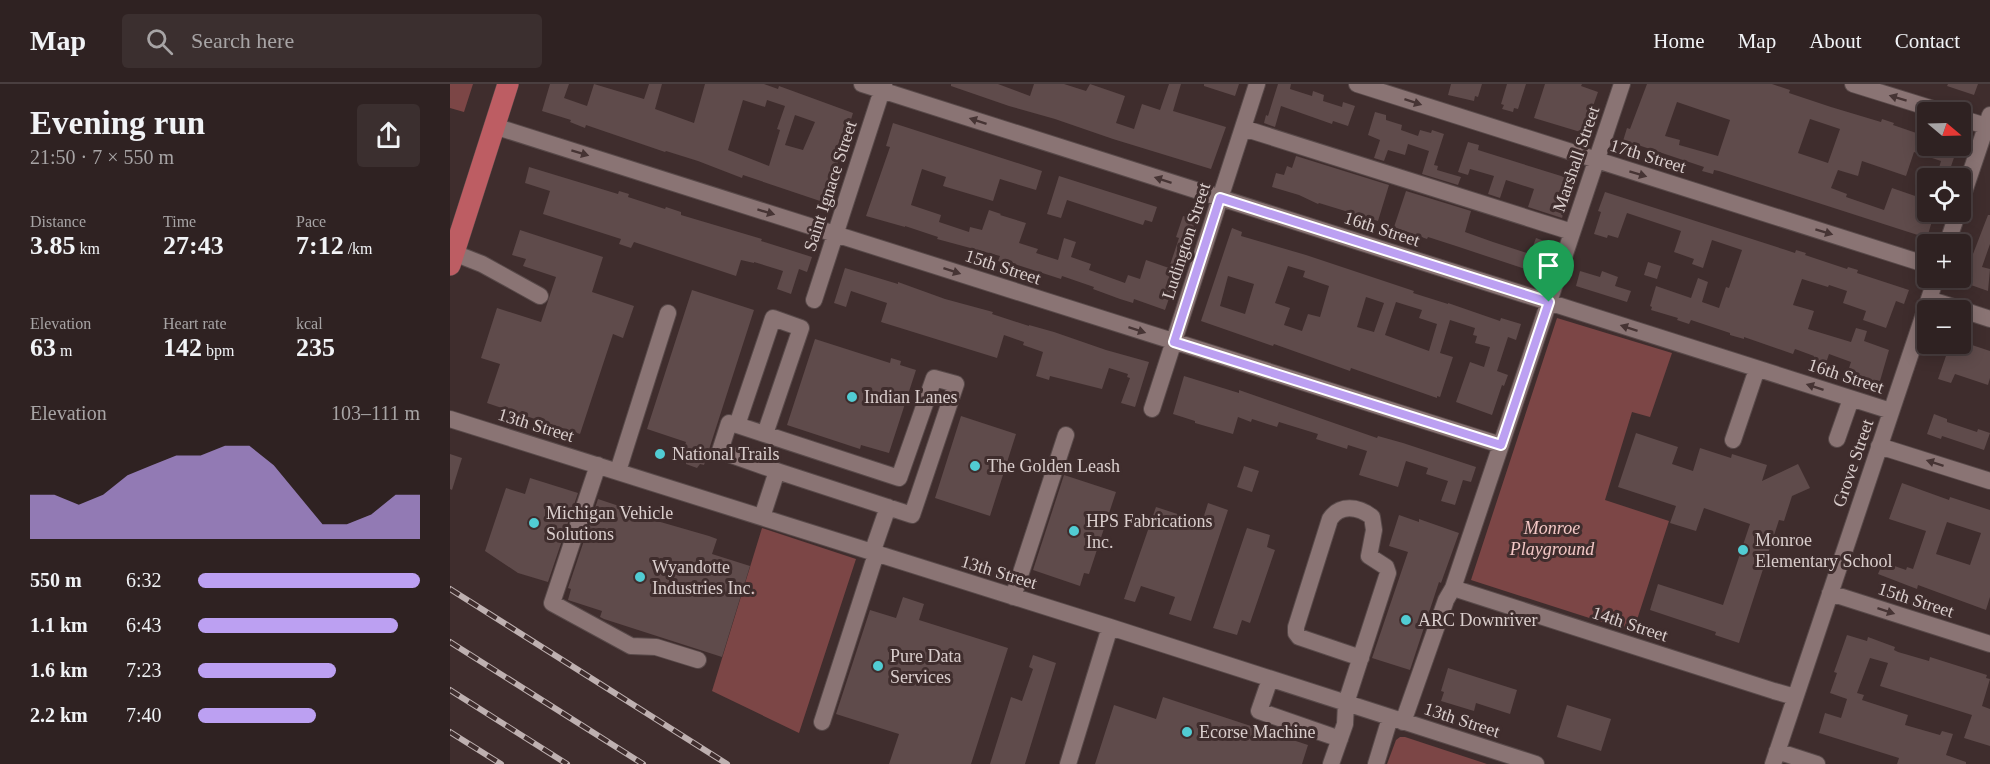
<!DOCTYPE html>
<meta charset="utf-8">
<style>
body{margin:0;font-family:"Times New Roman",serif;background:#3b2f2f;color:#f1f3f6;height:100vh;display:flex;flex-direction:column;font-size:22px;white-space:nowrap}
*{box-sizing:border-box;margin:0}
p{font-size:20px;color:#a7a4a5}
.icon{flex:none;width:33px;height:33px;fill:none;stroke:currentColor;stroke-width:2;stroke-linecap:round;stroke-linejoin:round}
.map{position:relative;flex:1;overflow:hidden}
.sheet{display:flex;flex-direction:column;background:#2f2222;width:450px}
.sheet>*{flex:none}
.needle{width:39px;rotate:109deg}
.controls{position:absolute;left:1467px;top:18px;display:grid;gap:12px}
.controls a{display:grid;place-items:center;width:54px;height:54px;border-radius:6px;background:#2f2222;box-shadow:0 3px 15px #0003,0 0 0 2px #4a3f40;font-size:30px}
.pin{position:absolute;display:grid;place-items:center;width:51px;height:51px;color:#fff;margin:-62px -26px;border-radius:50% 50% 50% 0;rotate:-45deg;box-shadow:0 0 6px #0007}
.pin .icon{rotate:45deg}
.round{display:grid;place-items:center;flex:none;width:63px;height:63px;border-radius:6px;background:#3b2f2f}
.summary{display:flex;align-items:center;justify-content:space-between;height:102px;padding:0 30px}
h1{font-size:33px;font-weight:600;line-height:45px}
.figures{display:grid;grid-template-columns:repeat(3,1fr);gap:9px;height:102px;padding:6px 30px}
.figures div{display:grid;align-content:center}
.figures b{font-size:26px;font-weight:600}
.figures small{font-size:16px;font-weight:400}
.figures p{font-size:16px}
.chart{height:168px;padding:12px 30px}
.chart p{display:flex;justify-content:space-between}
.chart svg{width:100%;height:108px;margin-top:6px;fill:#bca0f2;opacity:.7}
ul{padding:0 30px;list-style:none;font-size:20px}
li{display:grid;grid-template-columns:96px 72px 1fr;align-items:center;height:45px}
li i{height:15px;border-radius:8px;background:#bca0f2}
header{display:flex;align-items:center;gap:36px;box-sizing:border-box;height:84px;padding:0 30px;background:#2f2222;border-bottom:2px solid #4a3f40}
header strong{font-size:28px}
nav{display:flex;gap:33px;margin-inline-start:auto;font-size:21px}
.search{width:420px;height:54px;background:#3b2f2f;display:flex;align-items:center;gap:15px;box-sizing:border-box;padding:0 21px;border-radius:6px;color:#a7a4a5;font-size:22px}
main{display:flex;flex:1;min-height:0}
.map>svg:first-child{display:block}
.green{fill:#7c4646}
.building{fill:#5f4b4b;fill-rule:evenodd}
.lines{fill:none;stroke-linecap:round;stroke-linejoin:round}
.minor-casing{stroke:#584949;stroke-width:18}
.major-casing{stroke:#584949;stroke-width:22}
.minor{stroke:#8a7474;stroke-width:16}
.major{stroke:#bd5d63;stroke-width:21}
.rail-casing{stroke:#beb0b0;stroke-width:6}
.rail{stroke:#3f2d2d;stroke-width:4;stroke-dasharray:11;stroke-linecap:butt}
.oneway{fill:#463434}
.route-casing{stroke:#fff;stroke-width:12}
.route{stroke:#bca0f2;stroke-width:8}
.poi-dot{fill:#51ccd3;stroke:#3f2d2d;stroke-width:2}
.labels{text-anchor:middle;dominant-baseline:central;stroke-width:6;stroke-linejoin:round;paint-order:stroke}
.street-label{font-size:18px;fill:#dacecd;stroke:#3f2d2d}
.poi-label{font-size:18px;fill:#dacecd;stroke:#3f2d2d;text-anchor:start}
.park-label{font-size:18px;font-style:italic;fill:#f2c7c5;stroke:#3f2d2d}
</style>
<header>
<strong>Map</strong>
<div class="search"><svg class="icon" aria-label="search" viewBox="0 0 24 24"><circle cx="10" cy="10" r="6"/><path d="M15 15l6 6"/></svg>Search here</div>
<nav><a>Home</a><a>Map</a><a>About</a><a>Contact</a></nav>
</header>
<main>
<section class="sheet">
<div class="summary"><div><h1>Evening run</h1><p>21:50 · 7 × 550 m</p></div><a class="round"><svg class="icon" aria-label="share" viewBox="0 0 24 24"><path d="M12 15V3M7 8l5-5 5 5M5 13v7h14v-7"/></svg></a></div>
<div class="figures">
<div><p>Distance</p><b>3.85<small> km</small></b></div>
<div><p>Time</p><b>27:43</b></div>
<div><p>Pace</p><b>7:12<small> /km</small></b></div>
</div>
<div class="figures">
<div><p>Elevation</p><b>63<small> m</small></b></div>
<div><p>Heart rate</p><b>142<small> bpm</small></b></div>
<div><p>kcal</p><b>235</b></div>
</div>
<div class="chart"><p><span>Elevation</span>103–111 m</p>
<svg viewBox="0 0 160 44" preserveAspectRatio="none"><path d="M0 44V26L10 26L20 30L30 26L40 18L50 14L60 10L70 10L80 6L90 6L100 14L110 26L120 38L130 38L140 34L150 26L160 26V44z"/></svg>
</div>
<ul>
<li><b>550 m</b>6:32<i style="width:100%"></i></li>
<li><b>1.1 km</b>6:43<i style="width:90%"></i></li>
<li><b>1.6 km</b>7:23<i style="width:62%"></i></li>
<li><b>2.2 km</b>7:40<i style="width:53%"></i></li>
</ul>
</section>
<div class="map">
<svg width="1540" height="680" viewBox="0 0 1540 680">
<rect width="100%" height="100%" fill="#3f2d2d"/>
<path class="green" d="M0 0H23L14 28 0 24Z
M1107 234 1222 269 1200 333 1182 328 1155 416 1219 437 1183 548 1021 496Z
M312 444 406 475 349 649 262 607Z
M950 653H955L1037 680H937L946 656Z"/>
<path class="building" d="M100 0H119L114 14 137 22 144 0 194 15 199 0H212L205 25 244 39 255 0H314L328 5 329 2 403 29 387 81 373 118 293 91 292 94 248 77 216 67 215 68 136 41 135 44 120 38 121 36 92 27ZM293 16 315 23 317 16 335 22 327 45 330 46 319 82 278 66ZM345 31 365 38 353 66 335 61Z
M501 0H548L580 12 584 0H614L636 7 640 0 675 12 666 39 684 45 692 20 710 26 719 0H731L723 27 776 43 761 85 663 55 605 35 559 22 501 2Z
M754 0H789L785 12 754 2Z
M828 0H841L840 5 862 12 863 7 874 11 873 17 892 23 893 18 905 22 898 42 883 37 882 40 831 22 825 43 814 39 816 31 818 32Z
M1001 0H1032L1028 13 1025 12 1024 17 998 11Z
M1057 0H1076L1068 25 1064 24 1063 28 1052 25 1054 21 1051 20Z
M1095 0H1132L1131 2 1148 8 1142 25 1145 26 1137 50 1084 34Z
M1197 0H1322L1340 6 1339 9 1381 23 1431 38 1432 35 1444 39 1443 41 1478 53V62H1508L1497 94H1486L1491 77 1464 68 1456 92 1412 77 1408 92 1388 86 1381 104 1397 110 1396 113 1434 126 1442 104 1471 114 1466 131 1482 137 1477 154 1269 87 1264 86 1263 90 1252 87 1254 83 1188 61 1187 66 1176 62 1177 58 1173 57 1177 44 1180 45ZM1227 18 1280 36 1268 72 1229 61 1230 56 1215 52ZM1360 35 1390 45 1378 79 1348 69Z
M1498 0H1528L1524 11 1497 2Z
M925 28 936 31V36L952 41 951 46 968 52 970 46 981 49 982 46 994 50 984 81 988 82 987 86 1011 93 1008 101 972 90 979 67 958 60 955 71 938 66 934 77 924 74 930 56 918 51Z
M443 39 592 87 586 106 550 95 543 117 493 102 496 93 472 85 461 121 491 131 489 138 519 148 520 143 532 146 539 126 551 130 550 131 576 139 569 159 588 165 586 169 608 176 614 154 626 158 621 173 641 180 639 186 675 199 678 191 690 195 696 176 719 184 729 154 726 153 733 132 746 136 715 226 684 215 683 219 670 215 643 205 644 203 612 192 611 195 558 178V180L548 177 550 172 487 155 488 153 455 142V143L416 132 440 63 436 62Z
M1018 58 1029 61 1028 66 1124 96 1112 134 1078 123 1084 105 1056 96 1050 114 1038 110 1044 92 1020 85 1018 91 1008 88Z
M846 72 939 101 928 137 869 119 868 120 849 111 822 103 826 89 834 91 837 82 842 84Z
M79 83 168 110 169 107 179 110 178 113 215 125 216 123 231 128V131L312 155 311 157 362 173 357 188 349 185 341 210 327 205 333 187 304 178V179L291 176 286 192 184 158 181 164 169 160 171 155 93 130 100 107 75 99Z
M609 92 707 123 702 138 695 136 693 141 617 116 611 134 597 130Z
M956 107 1021 127 1015 148 1043 158 1080 170 1086 154 1097 158 1087 189 1006 162 978 153 977 155 944 143Z
M1155 108 1336 166 1345 169 1346 166 1356 169 1355 171 1397 185 1398 183 1408 186 1407 189 1459 206 1454 220 1446 217 1436 244 1413 236 1416 227 1393 219 1397 207 1379 201 1378 203 1352 195 1343 221 1364 227 1358 245 1401 258 1406 244 1417 247 1414 257 1439 266 1430 297 1425 296 1424 299 1401 291 1402 288 1398 287 1401 278 1379 270 1376 279 1363 275 1364 272 1345 265 1343 270 1294 253V255L1280 251V249L1241 236 1239 240 1227 236 1228 234 1201 226 1202 223 1200 222 1206 202 1241 214 1248 194 1258 198 1252 218 1269 224 1276 203 1279 204 1292 166 1262 156 1253 184 1242 180 1244 175 1224 168 1231 147 1177 129 1168 154 1158 151 1157 154 1144 150 1151 128 1148 127Z
M1538 131H1540V160L1532 183 1540 185 1538 207 1518 200V198L1513 196Z
M782 144 792 148 791 152 856 171 964 207 963 209 998 220V219L1050 237 1051 234 1071 240 1066 256 1058 253 1047 287 1058 291 1054 302 1052 301 1042 331 1006 318 1020 278 1034 283 1040 263 1025 259 1027 252 1023 251 1025 244 1000 236 990 269 1003 273 990 313 987 312V314L901 284 900 287 824 260 823 262 751 237ZM838 182 855 187 853 193 879 202 870 233 858 230 852 247 834 241 840 224 825 219ZM778 192 804 200 795 230 770 222ZM916 213 934 219 924 248 907 243ZM946 218 972 226 969 234 987 240 979 267 935 251Z
M70 146 153 173 142 208 184 222 173 254 163 250 130 350 37 319 50 280 31 274 47 224 91 238 106 193 73 182 76 175 62 171Z
M1198 178 1211 182 1207 195 1194 191Z
M395 184 448 200V198L495 215 543 228 542 230 579 242V241L604 248 656 266 699 278 685 323 671 319 680 294 677 293 678 290 659 284 652 305 600 292 599 296 586 292 593 268 573 261 574 258 554 251 547 274 431 238 437 219 401 207 396 223 384 219Z
M1130 187 1150 193 1152 187 1168 193 1165 202 1181 207 1177 218 1126 202Z
M242 206 304 226 254 381 250 380 247 384 236 380V375L231 374 236 358 197 345Z
M365 255 440 279 441 274 451 277 450 281 466 286 439 369 411 361 410 365 337 341Z
M1510 257 1540 267V294L1538 301 1505 290 1501 299 1488 295 1497 269 1492 268 1495 260H1510Z
M734 292 789 309V306L927 354 928 352 953 359 1026 383 1021 398 1013 396 1005 421 991 417 998 397 976 390 978 384 956 377 948 403 909 391 917 367 898 361 897 365 866 355 868 350 829 338 827 343 802 335 801 338 788 333 783 350 745 339V337L723 330Z
M1484 330 1497 335V338L1527 348 1528 345 1540 349 1534 366 1492 352 1491 355 1477 350Z
M511 332 566 350 540 432 485 414Z
M1186 349 1228 363 1222 380 1243 387 1250 364 1281 374 1282 370 1317 381 1312 397 1348 380 1360 404 1342 412 1334 437 1329 436 1289 559 1265 551 1266 548 1200 526 1208 500 1273 521 1300 440 1254 424 1246 447 1220 439 1226 422 1168 403Z
M0 370 12 374 2 406 0 405Z
M794 382 809 387 802 408 787 403Z
M614 391 666 408 639 490 634 489 630 502 583 486Z
M80 394 128 409 98 498 68 489 35 467 56 404 75 410Z
M1452 399 1499 416 1500 413 1540 426V513L1536 526 1468 501 1467 505 1428 490 1433 478 1456 486 1457 483 1463 485 1476 447 1439 435ZM1497 438 1531 449 1520 481 1486 470Z
M148 415 208 435 207 437 259 452 267 455 262 470 300 482 272 573 154 535 150 533 152 527 118 516 121 505 118 504Z
M758 419 778 426 741 537 719 530 725 513 691 502 685 518 674 515 706 423 752 438Z
M949 431 969 438V435L1009 449 991 499 989 498 960 586 922 574 958 468 939 462Z
M797 444 820 451 817 463 825 466 800 539 792 536 787 551 763 544Z
M453 513 474 520 469 536 558 564 521 680H439L449 650 386 630 420 526 446 534Z
M1397 551 1417 557 1418 553 1445 563 1444 566 1448 568 1479 577 1480 573 1537 591 1536 594 1540 595 1532 622 1540 625V662L1514 654 1522 631 1430 602 1438 579 1420 574 1407 609 1414 611 1412 616 1458 631 1455 641 1490 651 1492 647 1503 650 1496 671 1516 678V680H1447L1449 674 1369 649 1375 629 1391 634 1397 615 1380 609 1387 589 1384 588Z
M583 571 606 579 575 680H540L561 613 572 617 583 585 579 583Z
M998 584 1067 606 1060 630 1026 619 1024 627 991 617 994 608 991 607Z
M713 613 858 661 852 680H645L664 621 706 635Z
M1117 621 1161 635 1151 667 1107 653Z"/>
<g class="lines">
<defs>
<path id="minor" d="M412 0 1441 327
M907 0 1478 181
M1403 0 1493 28
M1510 34 1536 42
M44 42 1051 361
M793 44 1122 148
M1510 120 1540 31
M1497 160 1508 128
M4 169 32 180 90 212
M1479 215 1540 235
M364 216 434 0
M702 325 807 0
M0 335 660 543 1086 680
M287 341 449 394 484 294 506 300 462 431 327 387
M1387 355 1401 315
M1283 356 1307 285
M1429 362 1540 397
M148 381 102 519 181 562 206 563 248 576
M168 387 218 229
M312 433 327 387 270 367 279 339 287 341 323 234 351 244 315 350
M422 469 438 423
M1003 504 1324 607 1345 613
M1380 509 1540 560
M563 513 616 351
M820 595 809 627 890 655
M372 638 426 470
M953 638 996 516 1003 504 1172 0
M1327 667 1367 680
M618 680 660 543
M881 680 895 640 896 619 938 489 936 483 919 472 924 446 922 433C908 422 890 420 880 435L846 543V549L849 553 911 574
M926 680 940 634
M1323 680 1486 194"/>
<path id="major" d="M0 181 58 0"/>
</defs>
<use href="#minor" class="minor-casing"/>
<use href="#major" class="major-casing"/>
<use href="#minor" class="minor"/>
<use href="#major" class="major"/>
<defs>
<path id="rail" d="M0 505 277 680
M0 558 193 680
M0 606 117 680
M0 648 51 680"/>
</defs>
<use href="#rail" class="rail-casing"/>
<use href="#rail" class="rail"/>
</g>
<defs><path id="oneway-solid" d="M-6-.8H1V-3.2L6.5 0L1 3.2V.8H-6Z" transform="scale(1.5)"/></defs>
<g class="oneway">
<use href="#oneway-solid" transform="translate(1448 14) rotate(-163)"/>
<use href="#oneway-solid" transform="translate(963 18) rotate(18)"/>
<use href="#oneway-solid" transform="translate(528 37) rotate(-162)"/>
<use href="#oneway-solid" transform="translate(130 69) rotate(17)"/>
<use href="#oneway-solid" transform="translate(1188 90) rotate(17)"/>
<use href="#oneway-solid" transform="translate(713 96) rotate(-162)"/>
<use href="#oneway-solid" transform="translate(316 128) rotate(17)"/>
<use href="#oneway-solid" transform="translate(1374 148) rotate(17)"/>
<use href="#oneway-solid" transform="translate(502 187) rotate(18)"/>
<use href="#oneway-solid" transform="translate(1179 244) rotate(-162)"/>
<use href="#oneway-solid" transform="translate(687 246) rotate(18)"/>
<use href="#oneway-solid" transform="translate(1365 303) rotate(-162)"/>
<use href="#oneway-solid" transform="translate(1485 379) rotate(-162)"/>
<use href="#oneway-solid" transform="translate(1436 527) rotate(18)"/>
</g>
<g class="lines">
<defs>
<path id="route" d="M770 114 1099 218 1051 361 724 258Z"/>
</defs>
<use href="#route" class="route-casing"/>
<use href="#route" class="route"/>
</g>
<g class="poi-dot">
<circle cx="402" cy="313" r="6"/>
<circle cx="210" cy="370" r="6"/>
<circle cx="525" cy="382" r="6"/>
<circle cx="84" cy="439" r="6"/>
<circle cx="624" cy="447" r="6"/>
<circle cx="1293" cy="466" r="6"/>
<circle cx="190" cy="493" r="6"/>
<circle cx="956" cy="536" r="6"/>
<circle cx="428" cy="582" r="6"/>
<circle cx="737" cy="648" r="6"/>
</g>
<g class="labels">
<g class="street-label">
<text transform="translate(1198 72) rotate(17)">17th Street</text>
<text transform="translate(1126 75) rotate(-71)">Marshall Street</text>
<text transform="translate(380 102) rotate(-72)">Saint Ignace Street</text>
<text transform="translate(932 145) rotate(18)">16th Street</text>
<text transform="translate(736 157) rotate(-72)">Ludington Street</text>
<text transform="translate(553 183) rotate(18)">15th Street</text>
<text transform="translate(1396 292) rotate(18)">16th Street</text>
<text transform="translate(86 341) rotate(17)">13th Street</text>
<text transform="translate(1403 379) rotate(-71)">Grove Street</text>
<text transform="translate(549 488) rotate(17)">13th Street</text>
<text transform="translate(1466 516) rotate(18)">15th Street</text>
<text transform="translate(1180 540) rotate(18)">14th Street</text>
<text transform="translate(1012 636) rotate(18)">13th Street</text>
</g>
<g class="poi-label">
<text x="414" y="313">Indian Lanes</text>
<text x="222" y="370">National Trails</text>
<text x="537" y="382">The Golden Leash</text>
<text x="96" y="429">Michigan Vehicle<tspan x="96" dy="21">Solutions</tspan></text>
<text x="636" y="437">HPS Fabrications<tspan x="636" dy="21">Inc.</tspan></text>
<text x="1305" y="456">Monroe<tspan x="1305" dy="21">Elementary School</tspan></text>
<text x="202" y="483">Wyandotte<tspan x="202" dy="21">Industries Inc.</tspan></text>
<text x="968" y="536">ARC Downriver</text>
<text x="440" y="572">Pure Data<tspan x="440" dy="21">Services</tspan></text>
<text x="749" y="648">Ecorse Machine</text>
</g>
<g class="park-label">
<text x="1102" y="444">Monroe<tspan x="1102" dy="21">Playground</tspan></text>
</g>
</g>
</svg>
<div class="controls">
<a><svg class="needle" viewBox="-14 -14 28 28"><path d="M0-13l5 13h-10z" fill="#e53935"/><path d="M0 13l5-13h-10z" fill="#a7a4a5"/></svg></a>
<a><svg class="icon" aria-label="locate" viewBox="0 0 24 24"><circle cx="12" cy="12" r="6"/><path d="M12 2v4M12 18v4M2 12h4M18 12h4"/></svg></a>
<a>+</a>
<a>−</a>
</div>
<div class="pin" style="left:1099px;top:218px;background:#1e9e55"><svg class="icon" aria-label="arrive" viewBox="0 0 24 24"><path d="M6 21V4h12l-3 4 3 4H6"/></svg></div>
</div>
</main>
